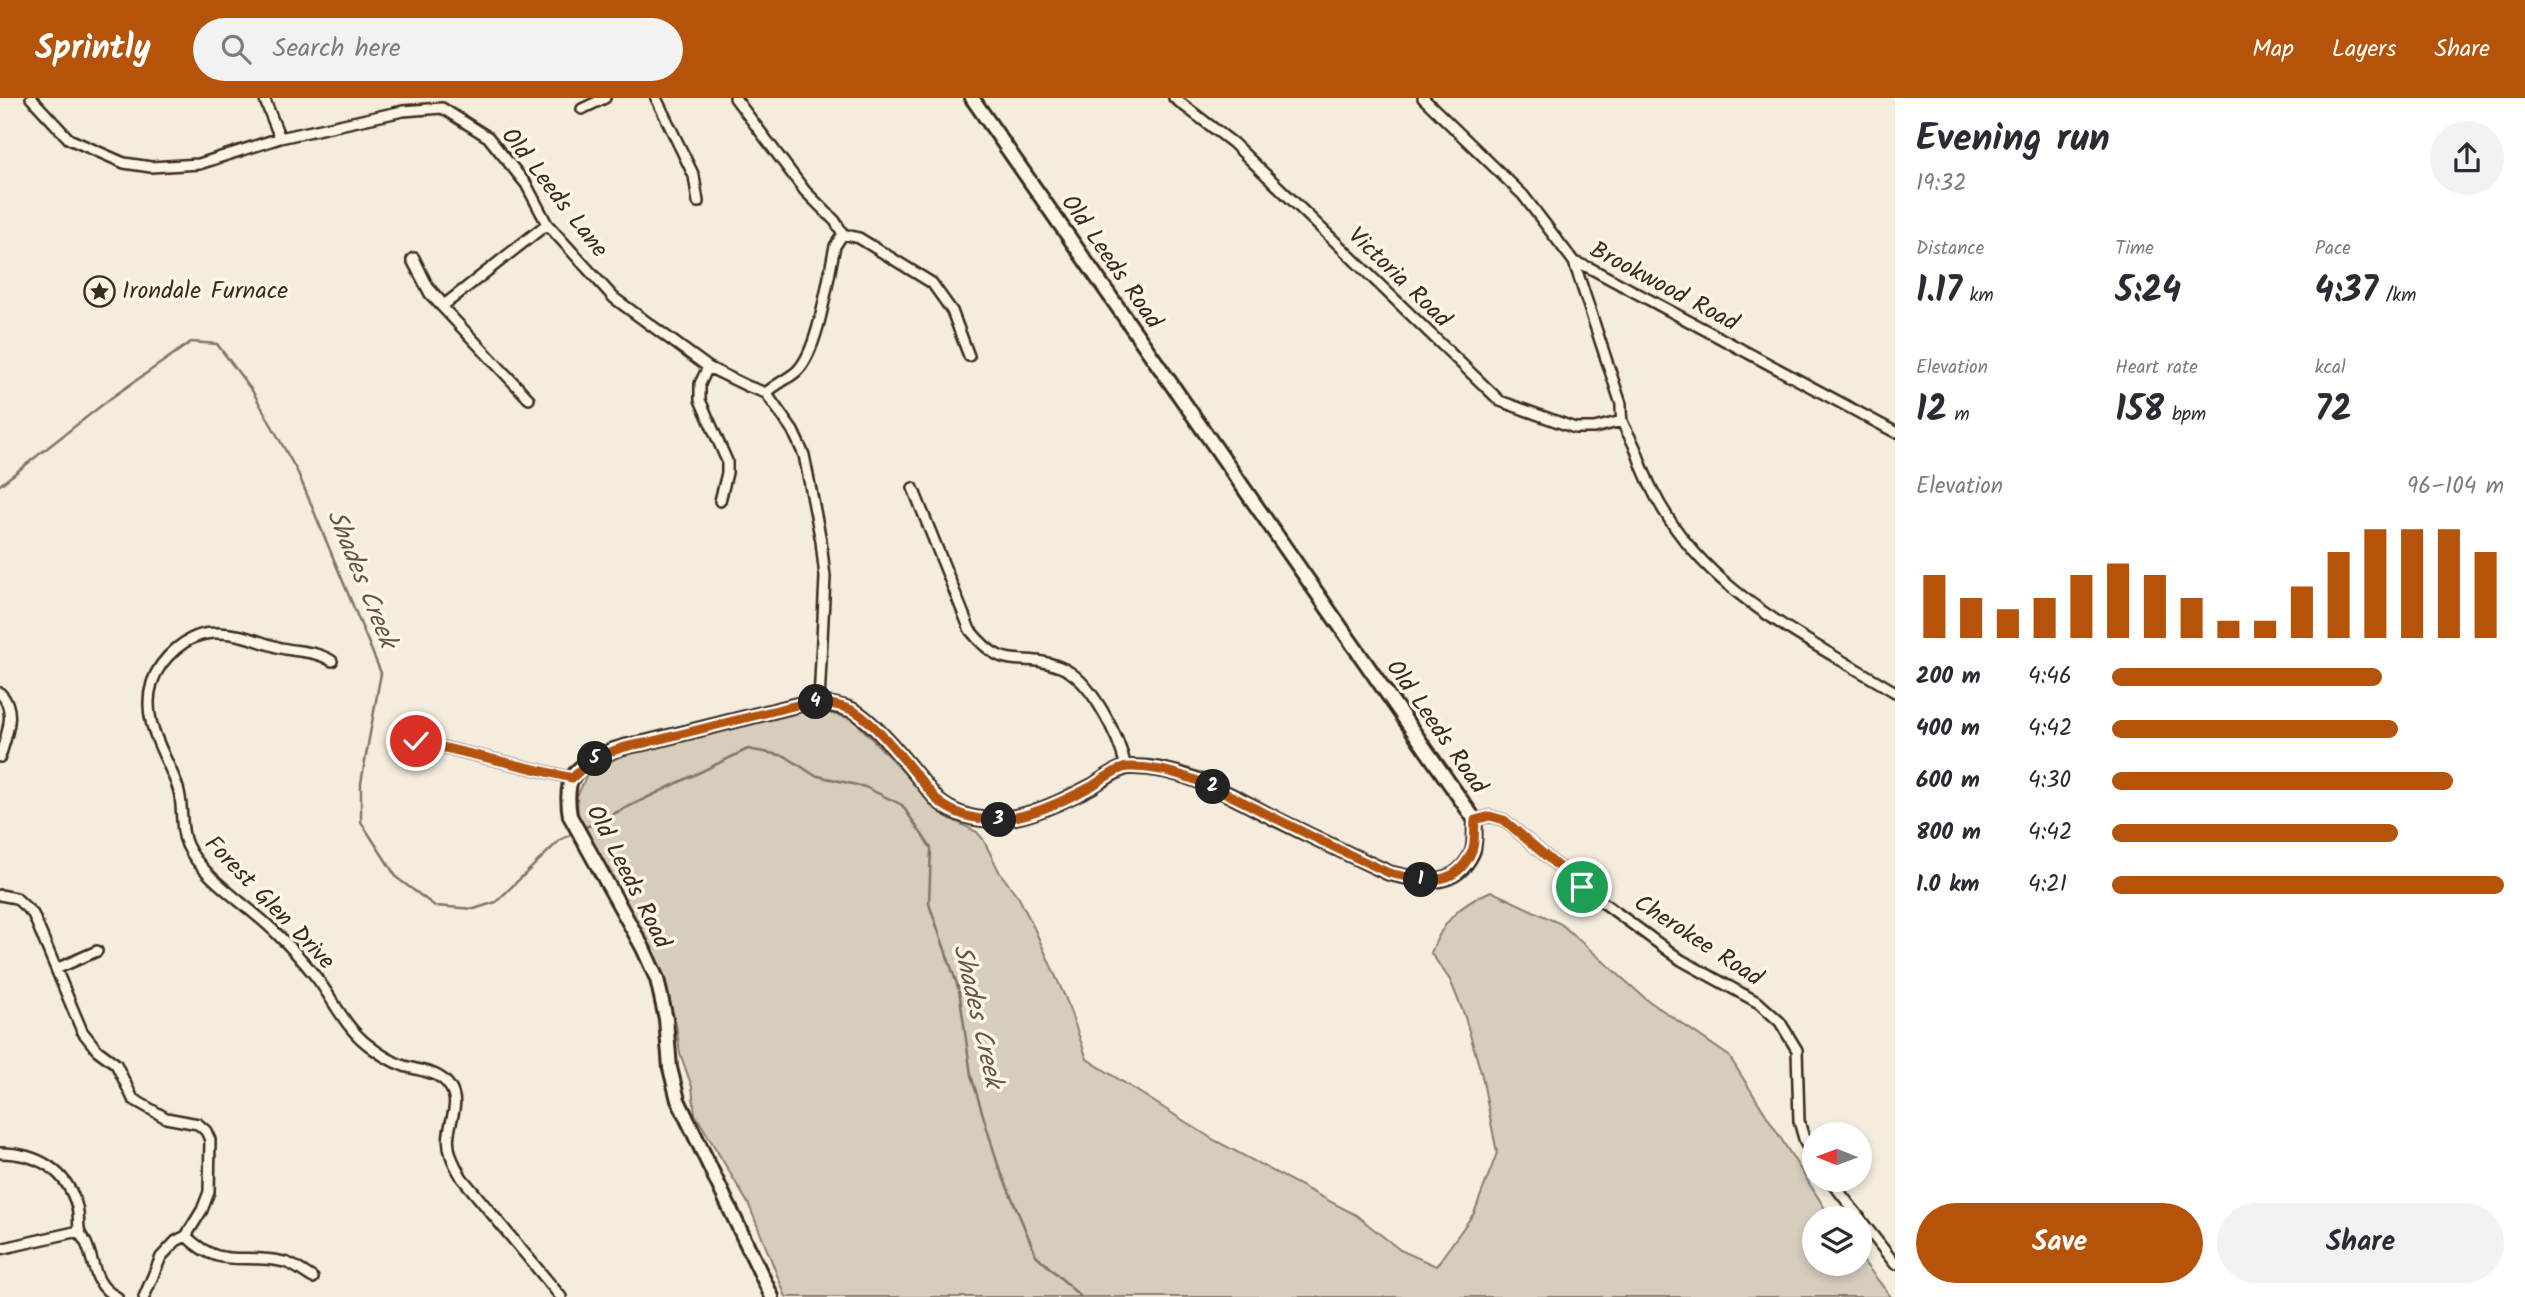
<!DOCTYPE html>
<meta charset="utf-8">
<style>
body{margin:0;font-family:Kalam,sans-serif;background:#f2f2f3;color:#2b2b33;height:100vh;display:flex;flex-direction:column;font-size:26px;white-space:nowrap}
*{box-sizing:border-box;margin:0}
p{font-size:23px;color:#7c7c81}
.icon{flex:none;width:38px;height:38px;fill:none;stroke:currentColor;stroke-width:2;stroke-linecap:round;stroke-linejoin:round}
.map{position:relative;flex:1;overflow:hidden}
.details{display:flex;flex-direction:column;background:#fff;width:630px}
.details>*{flex:none}
.needle{width:46px;rotate:271deg}
.fabs{position:absolute;left:1802px;top:1024px;display:grid;gap:14px}
.fabs a{display:grid;place-items:center;width:70px;height:70px;border-radius:50%;background:#fff;box-shadow:0 4px 10px #0003;font-size:35px}
.pin{position:absolute;display:grid;place-items:center;width:60px;height:60px;color:#fff;margin:-30px;border:4px solid #fff;border-radius:50%;box-shadow:0 2px 7px #0007}
.km{position:absolute;width:35px;height:35px;margin:-18px;border-radius:50%;background:#222;color:#fff;font-size:19px;line-height:35px;text-align:center}
.round{display:grid;place-items:center;flex:none;width:74px;height:74px;border-radius:37px;background:#f2f2f3}
.overview{display:flex;align-items:center;justify-content:space-between;height:119px;padding:0 21px}
h1{font-size:38px;font-weight:600;line-height:52px}
.metrics{display:grid;grid-template-columns:repeat(3,1fr);gap:10px;height:119px;padding:7px 21px}
.metrics div{display:grid;align-content:center}
.metrics b{font-size:35px;font-weight:600}
.metrics small{font-size:19px;font-weight:400}
.metrics p{font-size:19px}
.chart{height:196px;padding:14px 21px}
.chart p{display:flex;justify-content:space-between}
.chart svg{width:100%;height:126px;margin-top:7px;stroke:#b45309;stroke-width:6}
.cta{display:flex;gap:14px;margin-top:auto;padding:14px 21px}
.cta a{flex:1;height:80px;border-radius:42px;background:#b45309;color:#fff;font-size:28px;font-weight:600;line-height:80px;text-align:center}
.cta a+a{background:#f2f2f3;color:#2b2b33}
ul{padding:0 21px;list-style:none;font-size:23px}
li{display:grid;grid-template-columns:112px 84px 1fr;align-items:center;height:52px}
li i{height:18px;border-radius:9px;background:#b45309}
header{display:flex;align-items:center;gap:42px;box-sizing:border-box;height:98px;padding:0 35px;background:#b45309;color:#fff}
header strong{font-size:33px}
nav{display:flex;gap:38px;margin-inline-start:auto;font-size:24px}
.search{width:490px;height:63px;background:#f2f2f3;display:flex;align-items:center;gap:18px;box-sizing:border-box;padding:0 24px;border-radius:38px;color:#7c7c81;font-size:26px}
main{display:flex;flex:1;min-height:0}
.map>svg:first-child{display:block}
.green{fill:#d6cdbd;stroke:#887c6e;stroke-width:2}
.lines{fill:none;stroke-linecap:round;stroke-linejoin:round}
.stream{stroke:#817466;stroke-width:2.5}
.street-casing{stroke:#3b2a1e;stroke-width:14}
.secondary-casing{stroke:#3b2a1e;stroke-width:18}
.street{stroke:#fcf5e5;stroke-width:9}
.secondary{stroke:#fcf5e5;stroke-width:12}
.route-casing{stroke:#fff;stroke-width:14}
.route{stroke:#b45309;stroke-width:9}
.labels{text-anchor:middle;dominant-baseline:central;stroke-width:7;stroke-linejoin:round;paint-order:stroke}
.street-label{font-size:24px;fill:#3b2a1e;stroke:#fcf5e5}
.poi-label{font-size:24px;fill:#3b2a1e;stroke:#fcf5e5;text-anchor:start}
.water-label{font-size:26px;font-style:italic;fill:#645548;stroke:#fcf5e5}
</style>
<header>
<strong>Sprintly</strong>
<div class="search"><svg class="icon" aria-label="search" viewBox="0 0 24 24"><circle cx="10" cy="10" r="6"/><path d="M15 15l6 6"/></svg>Search here</div>
<nav><a>Map</a><a>Layers</a><a>Share</a></nav>
</header>
<main>
<div class="map">
<svg width="1895" height="1199" viewBox="0 0 1895 1199">
<rect width="100%" height="100%" fill="#f4eddd"/>
<filter id="ink" filterUnits="userSpaceOnUse"><feTurbulence type="fractalNoise" baseFrequency=".0143" numOctaves="2"/><feDisplacementMap in="SourceGraphic" scale="14" xChannelSelector="R" yChannelSelector="G"/><feConvolveMatrix kernelMatrix="1 2 1 2 8 2 1 2 1" color-interpolation-filters="sRGB"/></filter>
<g filter="url(#ink)">
<path class="green" d="M811 611 853 621 945 718 977 734 983 741 1000 775 1019 800 1034 830 1066 901 1087 961 1214 1042 1356 1117 1400 1152 1436 1168 1474 1115 1497 1055 1482 978 1464 916 1450 882 1431 855C1443 822 1460 807 1491 793L1561 826 1646 901 1729 958 1831 1120H1815V1166H1860V1159L1891 1199H786L749 1107 695 1016 692 989 680 955 676 926 668 903 627 809 578 718 577 698 587 677 624 656Z"/>
<g class="lines">
<path class="stream" d="M0 387 111 300 191 244 217 246 253 294 298 375 381 575 361 685V724L397 780 435 808 474 811 496 804 560 742 576 734
M582 731 748 651 785 658 814 677 865 689 902 707 931 750 929 806 959 892 971 977 998 1067 1036 1157 1081 1199"/>
<defs>
<path id="street" d="M31 0 69 41 124 65 151 69 199 66 280 40 403 13 442 10 488 39 526 86 547 126 614 200 708 269 747 288 766 295 793 333 804 357 821 443 825 479 819 604
M264 0 280 40
M656 0 694 78 698 104
M735 0 805 93 835 123 843 136 859 140 932 185 952 213 969 258
M1174 0 1233 45 1500 303 1575 330H1594L1622 323
M1423 0 1523 97 1574 164 1590 170 1895 334
M582 11 605 0
M1574 164 1621 306C1621 311 1621 318 1622 323 1625 332 1632 341 1636 352 1678 482 1786 528 1895 594
M708 269 700 286V302L727 363V375L720 403
M766 295C776 286 788 281 797 273 819 252 828 179 835 148L843 136
M529 301 430 196 412 162 414 160 428 189 444 207 547 126
M913 390 970 532C1007 578 1017 552 1060 569 1091 580 1119 639 1126 669
M332 563C317 553 298 554 281 550 258 544 239 534 214 535 188 535 160 560 152 585 140 624 166 655 178 690 184 708 179 730 187 747 202 780 251 809 277 836 291 849 304 864 316 879 333 901 345 929 367 946 378 955 390 963 404 968 420 973 440 973 450 989 460 1005 451 1019 449 1035 446 1052 454 1066 462 1080L561 1199
M0 595C18 612 6 638 0 659
M416 643 572 680
M1475 722 1490 718 1504 722 1582 789 1681 862 1759 905 1780 924 1797 952 1799 1023 1805 1044 1815 1062
M0 797 16 800 33 816 82 933 97 952 116 966 133 1001 166 1020 198 1026 206 1033 210 1042 209 1094 202 1112 186 1138 176 1143 161 1159 144 1199
M56 871 97 853
M0 1055C37 1055 67 1072 77 1109 79 1116 78 1123 79 1130 79 1136 83 1140 86 1145 95 1164 93 1188 117 1199
M1830 1082 1860 1120
M1860 1121 1895 1166
M186 1138C221 1173 243 1154 284 1164 294 1166 304 1175 313 1180
M0 1151 79 1133"/>
<path id="secondary" d="M772 1199 678 1002 670 970 666 921 657 881 643 850 570 718C568 707 567 690 572 680 585 658 622 648 644 645L809 604C822 605 839 607 852 612 876 623 919 681 938 703 986 741 1044 713 1092 688 1102 682 1118 670 1129 669 1183 667 1232 699 1278 722 1315 740 1352 758 1389 775 1421 782 1454 793 1472 755 1476 747 1474 732 1475 722L972 0"/>
</defs>
<use href="#street" class="street-casing"/>
<use href="#secondary" class="secondary-casing"/>
<use href="#street" class="street"/>
<use href="#secondary" class="secondary"/>
</g>
</g>
<g class="lines" filter="url(#ink)">
<defs>
<path id="route" d="M416 643 572 680C595 658 613 650 645 645L809 604C822 604 839 607 852 612 876 623 919 681 938 703 986 741 1045 713 1092 688 1102 682 1118 669 1129 669 1183 668 1232 699 1279 722 1315 740 1352 758 1389 775 1421 782 1454 792 1471 755 1476 747 1474 732 1475 722L1490 718 1504 722 1582 789"/>
</defs>
<use href="#route" class="route-casing"/>
<use href="#route" class="route"/>
</g>
<defs>
<symbol id="sight-ring" viewBox="-11 -11 22 22"><circle r="9.5" fill="#fcf5e5" stroke="#3b2a1e" stroke-width="1.5"/><path d="M0-6L1.8-2.2L6-1.7L2.9 1.2L3.7 5.4L0 3.3L-3.7 5.4L-2.9 1.2L-6-1.7L-1.8-2.2Z" fill="#3b2a1e"/></symbol>
</defs>
<g fill-rule="evenodd">
<use href="#sight-ring" x="82" y="176" width="35" height="35"/>
</g>
<g class="labels">
<g class="street-label">
<text transform="translate(554 95) rotate(52)">Old Leeds Lane</text>
<text transform="translate(1111 164) rotate(55)">Old Leeds Road</text>
<text transform="translate(1399 180) rotate(44)">Victoria Road</text>
<text transform="translate(1664 189) rotate(28)">Brookwood Road</text>
<text transform="translate(1436 629) rotate(55)">Old Leeds Road</text>
<text transform="translate(628 779) rotate(63)">Old Leeds Road</text>
<text transform="translate(269 805) rotate(46)">Forest Glen Drive</text>
<text transform="translate(1698 843) rotate(33)">Cherokee Road</text>
</g>
<g class="poi-label">
<text x="122" y="193">Irondale Furnace</text>
</g>
<g class="water-label">
<text transform="translate(361 481) rotate(68)">Shades Creek</text>
<text transform="translate(977 918) rotate(77)">Shades Creek</text>
</g>
</g>
</svg>
<div class="fabs">
<a><svg class="needle" viewBox="-14 -14 28 28"><path d="M0-13l5 13h-10z" fill="#e53935"/><path d="M0 13l5-13h-10z" fill="#7c7c81"/></svg></a>
<a><svg class="icon" aria-label="layers" viewBox="0 0 24 24"><path d="M12 4l9 5-9 5-9-5zM3 14l9 5 9-5"/></svg></a>
</div>
<div class="pin" style="left:1582px;top:789px;background:#1e9e55"><svg class="icon" aria-label="arrive" viewBox="0 0 24 24"><path d="M6 21V4h12l-3 4 3 4H6"/></svg></div>
<div class="pin" style="left:416px;top:643px;background:#d93025"><svg class="icon" aria-label="check" viewBox="0 0 24 24"><path d="M5 12l5 5 9-10"/></svg></div>
<b class="km" style="left:1421px;top:782px">1</b>
<b class="km" style="left:1213px;top:689px">2</b>
<b class="km" style="left:999px;top:722px">3</b>
<b class="km" style="left:816px;top:604px">4</b>
<b class="km" style="left:595px;top:661px">5</b>
</div>
<section class="details">
<div class="overview"><div><h1>Evening run</h1><p>19:32</p></div><a class="round"><svg class="icon" aria-label="share" viewBox="0 0 24 24"><path d="M12 15V3M7 8l5-5 5 5M5 13v7h14v-7"/></svg></a></div>
<div class="metrics">
<div><p>Distance</p><b>1.17<small> km</small></b></div>
<div><p>Time</p><b>5:24</b></div>
<div><p>Pace</p><b>4:37<small> /km</small></b></div>
</div>
<div class="metrics">
<div><p>Elevation</p><b>12<small> m</small></b></div>
<div><p>Heart rate</p><b>158<small> bpm</small></b></div>
<div><p>kcal</p><b>72</b></div>
</div>
<div class="chart"><p><span>Elevation</span>96–104 m</p>
<svg viewBox="0 0 160 44" preserveAspectRatio="none"><path d="M5 44V22M15 44V30M25 44V34M35 44V30M45 44V22M55 44V18M65 44V22M75 44V30M85 44V38M95 44V38M105 44V26M115 44V14M125 44V6M135 44V6M145 44V6M155 44V14"/></svg>
</div>
<ul>
<li><b>200 m</b>4:46<i style="width:69%"></i></li>
<li><b>400 m</b>4:42<i style="width:73%"></i></li>
<li><b>600 m</b>4:30<i style="width:87%"></i></li>
<li><b>800 m</b>4:42<i style="width:73%"></i></li>
<li><b>1.0 km</b>4:21<i style="width:100%"></i></li>
</ul>
<div class="cta"><a>Save</a><a>Share</a></div>
</section>
</main>
